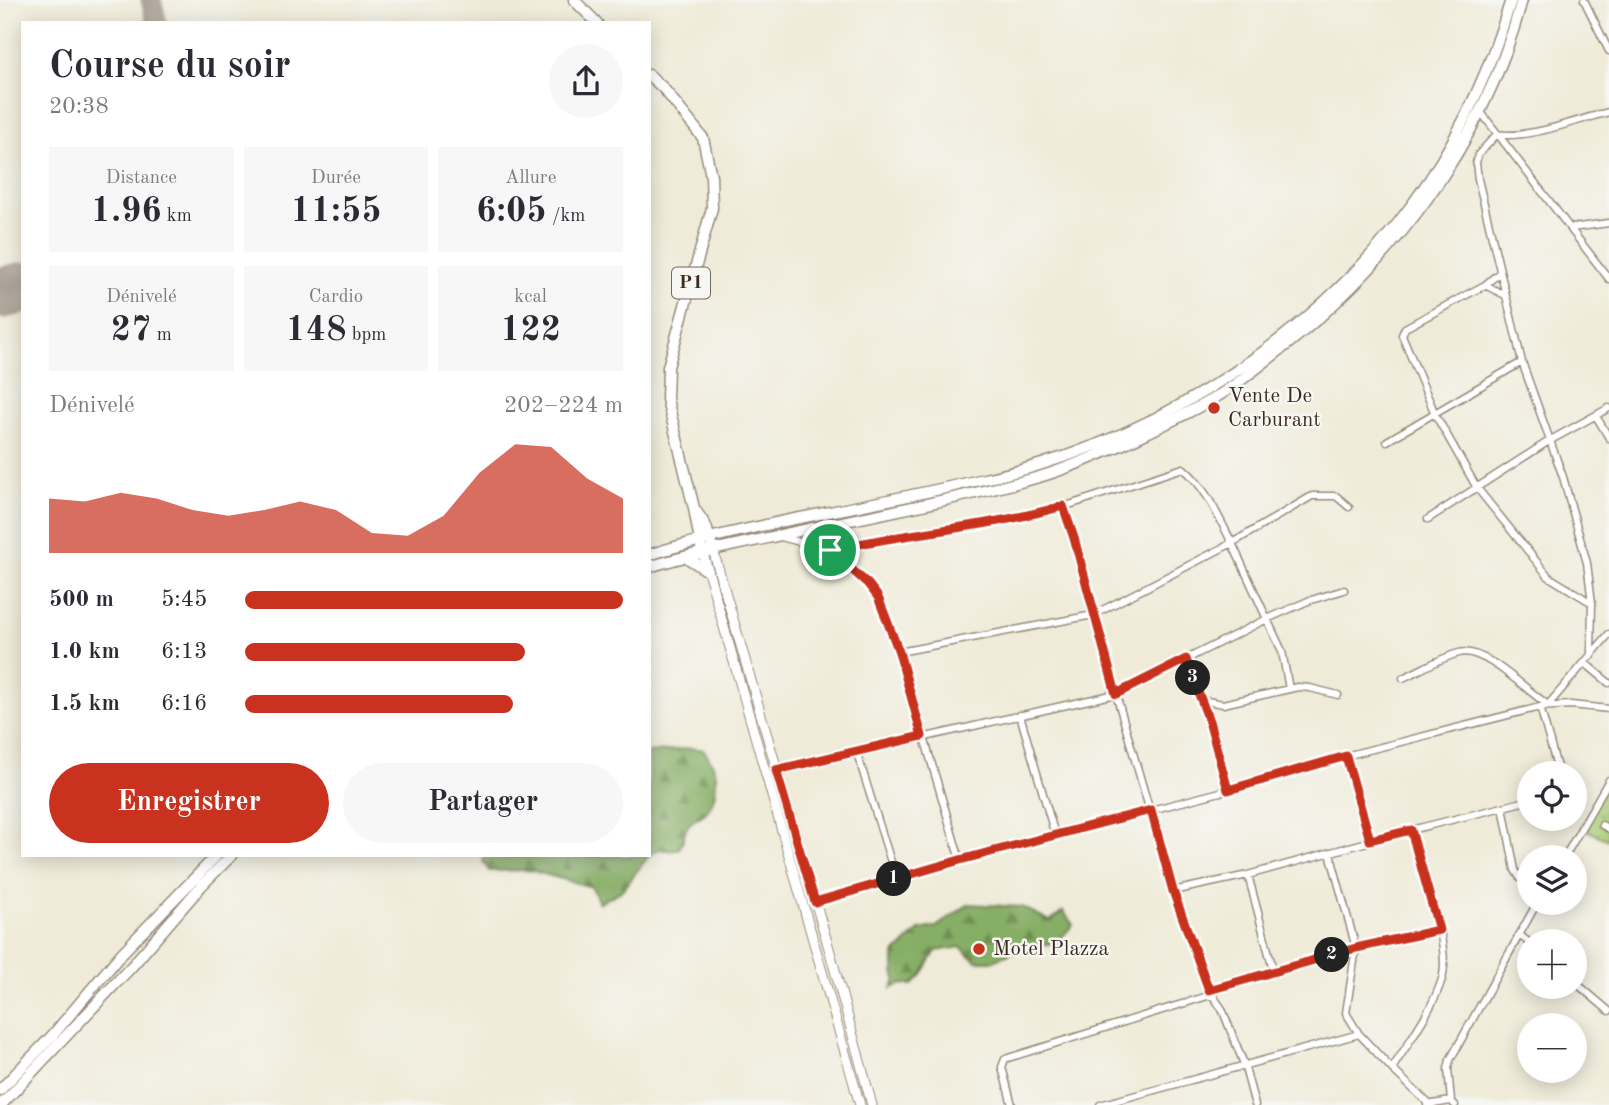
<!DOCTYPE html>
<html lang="fr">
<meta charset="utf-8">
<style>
body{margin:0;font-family:"Old Standard TT",serif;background:#f7f7f7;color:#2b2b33;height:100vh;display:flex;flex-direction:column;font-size:26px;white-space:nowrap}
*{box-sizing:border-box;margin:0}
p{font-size:23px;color:#7c7c81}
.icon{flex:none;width:38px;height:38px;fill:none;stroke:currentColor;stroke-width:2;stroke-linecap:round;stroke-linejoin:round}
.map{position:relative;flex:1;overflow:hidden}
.sheet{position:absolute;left:21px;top:21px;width:630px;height:836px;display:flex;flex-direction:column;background:#fff;border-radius:0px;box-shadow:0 4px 18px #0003}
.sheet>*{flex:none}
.tools{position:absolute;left:1517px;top:761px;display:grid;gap:14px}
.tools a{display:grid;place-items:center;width:70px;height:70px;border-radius:50%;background:#fff;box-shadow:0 4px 18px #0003;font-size:35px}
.pin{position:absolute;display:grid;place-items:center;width:60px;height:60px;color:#fff;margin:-30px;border:4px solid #fff;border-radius:50%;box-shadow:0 2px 7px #0007}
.km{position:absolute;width:35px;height:35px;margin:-18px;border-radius:50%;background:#222;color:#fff;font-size:19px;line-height:35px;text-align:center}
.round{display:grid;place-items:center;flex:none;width:74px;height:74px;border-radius:37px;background:#f7f7f7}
.summary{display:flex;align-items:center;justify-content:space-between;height:119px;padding:0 28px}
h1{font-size:38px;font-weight:700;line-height:52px}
.metrics{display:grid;grid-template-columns:repeat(3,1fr);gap:10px;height:119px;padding:7px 28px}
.metrics div{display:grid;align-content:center;border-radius:0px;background:#f7f7f7;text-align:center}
.metrics b{font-size:35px;font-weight:700}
.metrics small{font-size:19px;font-weight:400}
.metrics p{font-size:19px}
.chart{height:196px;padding:14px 28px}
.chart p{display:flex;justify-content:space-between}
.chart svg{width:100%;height:126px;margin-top:7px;fill:#c8321e;opacity:.7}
.action{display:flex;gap:14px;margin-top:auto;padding:14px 28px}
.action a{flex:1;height:80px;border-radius:42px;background:#c8321e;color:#fff;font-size:28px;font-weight:700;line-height:80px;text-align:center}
.action a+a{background:#f7f7f7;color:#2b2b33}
ul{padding:0 28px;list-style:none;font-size:23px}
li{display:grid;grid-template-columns:112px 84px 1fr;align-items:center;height:52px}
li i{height:18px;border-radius:9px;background:#c8321e}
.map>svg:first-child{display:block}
.grass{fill:url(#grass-tufts);stroke:#727a48;stroke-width:2}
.forest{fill:url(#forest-firs);stroke:#606c42;stroke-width:2}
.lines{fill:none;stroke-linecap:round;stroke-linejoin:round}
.taxiway{stroke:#958a7b;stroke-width:21}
.runway{stroke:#958a7b;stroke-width:52}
.minor-casing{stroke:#958a7b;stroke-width:9}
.secondary-casing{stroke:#958a7b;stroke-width:11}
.primary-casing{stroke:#958a7b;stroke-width:13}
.minor{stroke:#fff;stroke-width:6}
.secondary{stroke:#fff;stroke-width:9}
.primary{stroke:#fff;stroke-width:10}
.route-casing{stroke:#fff;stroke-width:14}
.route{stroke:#c8321e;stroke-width:9}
.poi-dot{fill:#c8321e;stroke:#f6f6f2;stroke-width:2.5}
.labels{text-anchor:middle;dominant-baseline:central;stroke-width:5;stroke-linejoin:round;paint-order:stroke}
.shield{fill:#f6f6f2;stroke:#73675e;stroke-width:2}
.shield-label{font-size:19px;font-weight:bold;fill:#3b2a1e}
.poi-label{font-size:21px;fill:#3b2a1e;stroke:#f6f6f2;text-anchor:start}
</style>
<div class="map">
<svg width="1609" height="1105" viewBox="0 0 1609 1105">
<defs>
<pattern id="grass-tufts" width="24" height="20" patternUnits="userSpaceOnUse" patternTransform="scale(1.75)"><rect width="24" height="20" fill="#a8ca73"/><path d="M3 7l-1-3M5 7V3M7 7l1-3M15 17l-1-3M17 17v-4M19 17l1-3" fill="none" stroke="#8aa45e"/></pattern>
<pattern id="forest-firs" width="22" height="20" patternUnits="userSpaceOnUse" patternTransform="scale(1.75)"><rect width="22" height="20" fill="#86ae65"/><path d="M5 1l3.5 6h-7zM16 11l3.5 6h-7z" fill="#6f8e53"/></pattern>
</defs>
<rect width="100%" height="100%" fill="#f6f6f2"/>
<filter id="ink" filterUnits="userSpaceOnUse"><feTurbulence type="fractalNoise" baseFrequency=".0143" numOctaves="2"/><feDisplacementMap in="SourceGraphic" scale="14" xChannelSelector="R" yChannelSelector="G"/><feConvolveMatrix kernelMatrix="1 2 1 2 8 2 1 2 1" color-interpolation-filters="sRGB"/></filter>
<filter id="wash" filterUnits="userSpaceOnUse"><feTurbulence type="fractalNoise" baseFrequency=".00686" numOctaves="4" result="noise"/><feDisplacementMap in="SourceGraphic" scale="28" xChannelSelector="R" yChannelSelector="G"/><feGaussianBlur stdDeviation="1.57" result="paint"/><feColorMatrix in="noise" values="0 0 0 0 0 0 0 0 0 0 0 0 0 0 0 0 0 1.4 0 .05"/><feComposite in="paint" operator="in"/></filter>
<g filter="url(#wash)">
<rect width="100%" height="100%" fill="#efebd8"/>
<path class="grass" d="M1609 780V840L1581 828Z"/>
<path class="forest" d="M692 748 704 750C708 756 713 763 715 770 718 782 715 804 705 813 700 818 692 819 688 826 678 842 689 855 659 849L649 855V753Z
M484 856H649L621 891 599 903 592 887 529 870 489 871 483 861Z
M969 904 1022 907 1050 921 1063 911 1073 925 1057 942 1018 950 993 961H976L961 947 936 951 921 976 912 985 902 984 892 988 896 980 894 972V955L919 930 936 927Z"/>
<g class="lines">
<path class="taxiway" d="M151 0 157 23"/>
<path class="runway" d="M0 293 23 288"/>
</g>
</g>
<g filter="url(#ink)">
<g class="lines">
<defs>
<path id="minor" d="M1584 0 1609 51
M1480 111 1609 279
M1571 228 1609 223
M1499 273 1485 285 1405 328 1402 335 1435 414 1477 488 1549 577 1592 603
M1485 285 1505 295
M1596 416 1609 438
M1387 441 1522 362
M1063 507 1183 468C1206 487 1218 516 1232 543L1312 496H1336L1349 507
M1428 519 1549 441 1609 408
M781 537 830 550 868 584 878 597 899 652
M830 550C907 532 987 528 1063 507L1074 538 1093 615 1232 543 1267 619 1116 694 1173 891 1209 990 1222 1009 1244 1064 1255 1105
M1591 653 1592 603 1587 563 1563 477 1522 362 1478 179 1476 163 1478 155 1497 134C1526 140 1579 119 1609 112
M1186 659 1209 721 1228 790
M1585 663 1609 683
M1403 678C1421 670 1440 658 1459 653 1484 646 1528 692 1548 705
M1289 689 1282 651 1267 619 1308 601 1344 590
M1202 700 1223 704 1298 687 1310 688 1338 695
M1548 705 1609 634
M1540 707 1559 774
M1020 715 1055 835
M857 753 896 878
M1346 756 1370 840
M776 770C890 746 1002 719 1116 694L1093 615 899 652 960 860
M1503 807 1530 800
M1602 825 1609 829
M1411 830 1503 807 1515 870 1520 878 1530 882
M1330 853 1356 948 1346 1013 1359 1034
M1564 858 1609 780
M1248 875 1274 973
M1173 891 1248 875 1411 830C1421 865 1452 947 1442 979 1432 1011 1409 1041 1392 1069L1429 1104
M815 902 960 860 1228 790 1333 759 1540 707 1571 705 1609 709
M1519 935 1530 943
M1575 982 1609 1011
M1209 990 1356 948 1439 930
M1012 1105 1002 1067 1005 1059 1214 994
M1100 1105 1359 1034 1392 1069
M1427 1105 1451 1101
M1455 1105 1451 1101 1448 1069 1450 1060 1537 903"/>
<path id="secondary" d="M713 550 830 952 872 1105
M703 553 860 1105"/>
<path id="primary" d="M574 0 597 23
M649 75 664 89 703 138 711 176 712 208 668 367 667 399 694 508 701 547
M696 511 706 526 711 544
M649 555C687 542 727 534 766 525 829 512 891 500 954 486 982 479 1011 474 1039 465 1193 418 1341 314 1430 179 1466 124 1492 63 1511 0
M686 557 708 571
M649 567C686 555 725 547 763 539 855 518 949 502 1039 477 1073 467 1106 452 1138 437 1166 424 1195 410 1221 394 1239 383 1255 369 1271 357 1390 266 1483 147 1522 0
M0 1090 52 1036 122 953 216 856
M1 1105 132 966 202 885 231 856"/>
</defs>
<use href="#minor" class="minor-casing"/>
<use href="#secondary" class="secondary-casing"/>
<use href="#primary" class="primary-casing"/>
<use href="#minor" class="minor"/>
<use href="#secondary" class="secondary"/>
<use href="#primary" class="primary"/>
</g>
</g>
<g class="lines" filter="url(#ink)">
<defs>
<path id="route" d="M1063 506 1074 538 1116 694 1186 659 1209 721 1228 790 1346 756 1370 840 1411 830 1439 930 1356 948 1209 990 1173 891 1151 810 960 860 815 902 776 770 922 736 899 652 878 597 868 584 830 550C907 532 987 528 1063 506Z"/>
</defs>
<use href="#route" class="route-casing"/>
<use href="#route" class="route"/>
</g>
<g class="poi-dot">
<circle cx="1214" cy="408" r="7"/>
<circle cx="979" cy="949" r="7"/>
</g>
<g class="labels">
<rect class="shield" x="672" y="267.5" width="38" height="31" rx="5"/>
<g class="shield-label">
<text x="691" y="283">P1</text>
</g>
<g class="poi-label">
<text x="1228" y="396">Vente De<tspan x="1228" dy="24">Carburant</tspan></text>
<text x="993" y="949">Motel Plazza</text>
</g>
</g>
</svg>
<div class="tools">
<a><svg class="icon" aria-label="locate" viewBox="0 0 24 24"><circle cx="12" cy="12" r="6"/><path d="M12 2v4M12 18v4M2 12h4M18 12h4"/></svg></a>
<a><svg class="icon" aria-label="layers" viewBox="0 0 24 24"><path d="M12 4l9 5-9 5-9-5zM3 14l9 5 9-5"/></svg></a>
<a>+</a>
<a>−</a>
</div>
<div class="pin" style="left:830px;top:550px;background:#1e9e55"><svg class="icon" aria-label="arrive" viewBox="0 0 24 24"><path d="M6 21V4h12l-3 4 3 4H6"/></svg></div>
<b class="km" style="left:894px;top:879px">1</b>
<b class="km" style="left:1332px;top:955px">2</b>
<b class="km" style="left:1193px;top:678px">3</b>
<section class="sheet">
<div class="summary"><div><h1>Course du soir</h1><p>20:38</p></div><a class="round"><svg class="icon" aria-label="share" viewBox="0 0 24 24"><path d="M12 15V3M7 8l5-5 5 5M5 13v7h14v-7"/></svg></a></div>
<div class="metrics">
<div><p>Distance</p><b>1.96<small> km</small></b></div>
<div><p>Durée</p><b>11:55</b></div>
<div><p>Allure</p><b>6:05<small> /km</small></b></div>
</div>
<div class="metrics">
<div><p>Dénivelé</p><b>27<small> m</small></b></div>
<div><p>Cardio</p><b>148<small> bpm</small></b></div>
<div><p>kcal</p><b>122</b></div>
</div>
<div class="chart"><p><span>Dénivelé</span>202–224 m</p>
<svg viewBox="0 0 160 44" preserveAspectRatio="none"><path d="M0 44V25L10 26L20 23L30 25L40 29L50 31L60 29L70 26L80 29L90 37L100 38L110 31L120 16L130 6L140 7L150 18L160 25V44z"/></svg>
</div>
<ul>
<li><b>500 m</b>5:45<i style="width:100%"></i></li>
<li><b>1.0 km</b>6:13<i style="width:74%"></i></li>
<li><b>1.5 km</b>6:16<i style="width:71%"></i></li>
</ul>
<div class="action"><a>Enregistrer</a><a>Partager</a></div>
</section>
</div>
